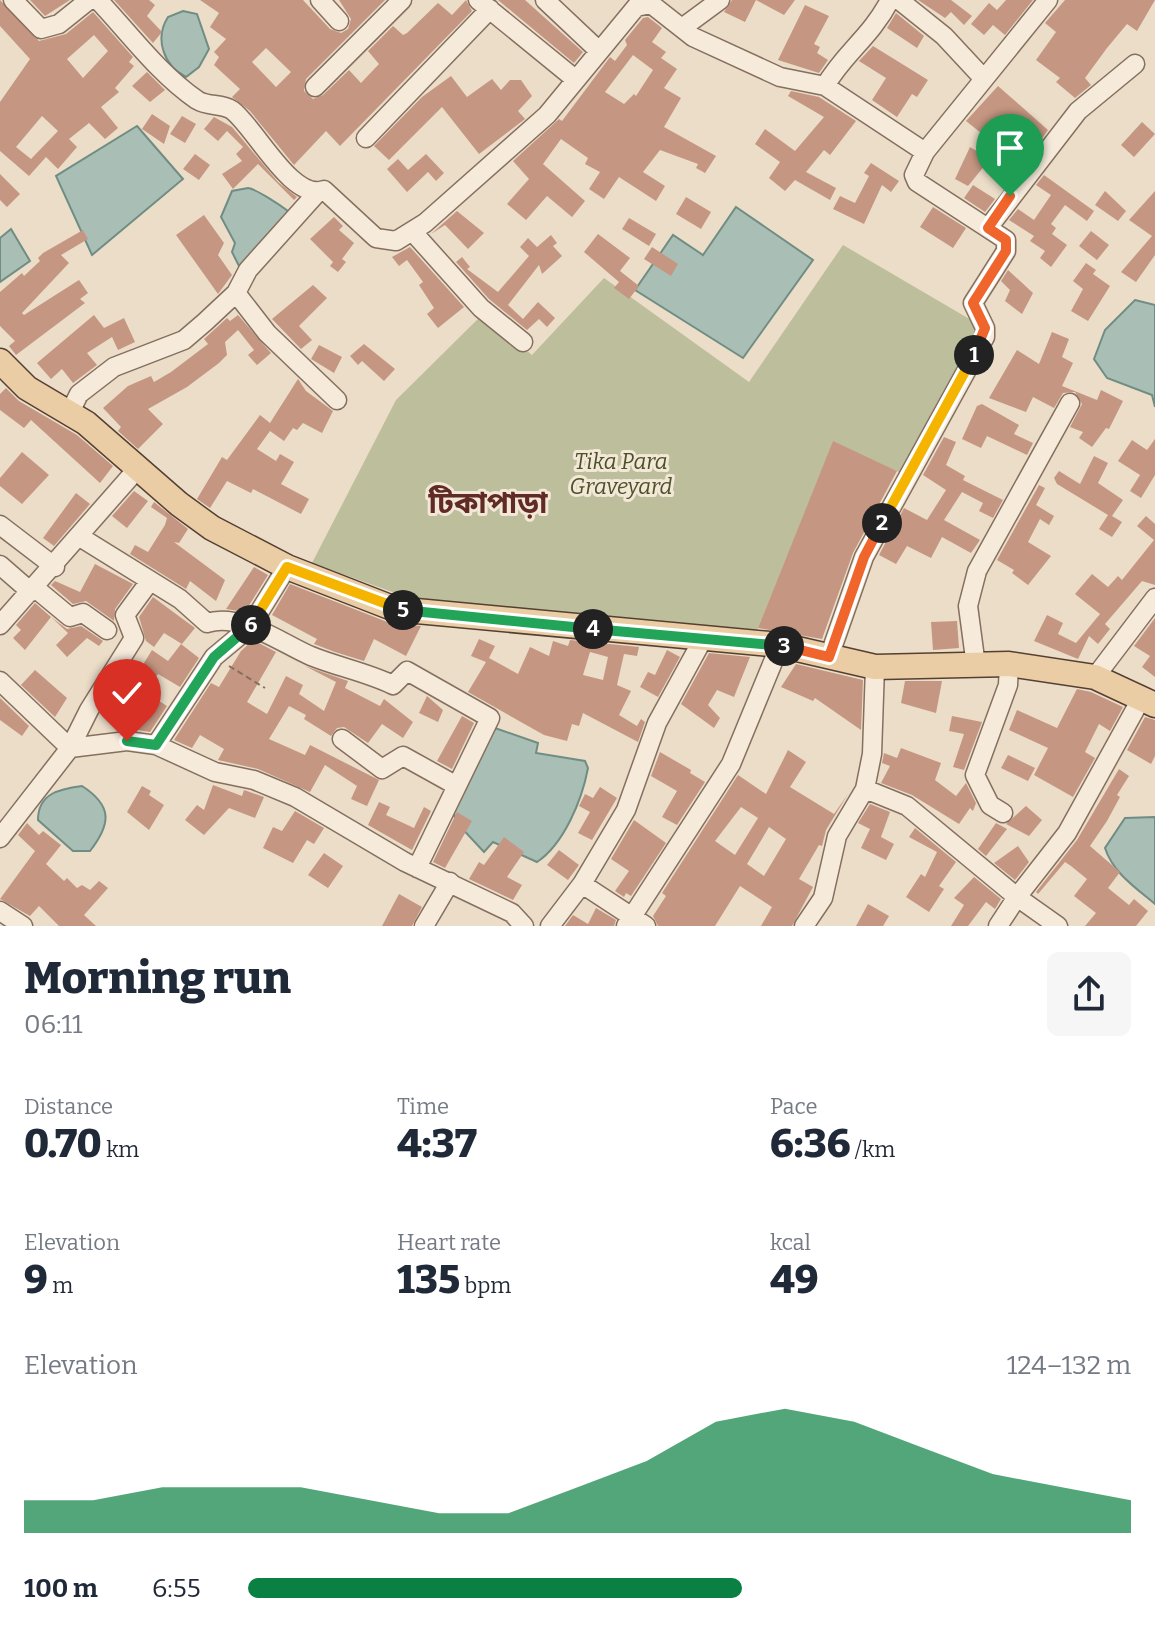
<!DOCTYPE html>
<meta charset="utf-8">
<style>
body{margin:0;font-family:Bitter,"Noto Sans Bengali",serif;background:#f6f6f7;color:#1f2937;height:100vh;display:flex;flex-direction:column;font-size:30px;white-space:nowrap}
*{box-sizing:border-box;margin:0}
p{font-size:26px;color:#747a83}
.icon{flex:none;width:44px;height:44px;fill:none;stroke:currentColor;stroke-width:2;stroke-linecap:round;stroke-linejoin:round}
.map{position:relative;height:926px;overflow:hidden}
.sheet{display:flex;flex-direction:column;background:#fff;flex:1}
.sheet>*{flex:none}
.pin{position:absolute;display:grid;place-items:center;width:68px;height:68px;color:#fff;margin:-82px -34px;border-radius:50% 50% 50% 0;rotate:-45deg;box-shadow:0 0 8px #0007}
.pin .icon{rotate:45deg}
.km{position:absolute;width:40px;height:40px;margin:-20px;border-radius:50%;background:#222;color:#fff;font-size:22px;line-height:40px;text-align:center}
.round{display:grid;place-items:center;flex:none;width:84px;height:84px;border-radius:12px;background:#f6f6f7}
.head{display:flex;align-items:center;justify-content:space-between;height:136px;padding:0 24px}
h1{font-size:44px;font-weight:800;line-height:60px}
.stats{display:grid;grid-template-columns:repeat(3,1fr);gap:12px;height:136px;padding:8px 24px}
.stats div{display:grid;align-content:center}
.stats b{font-size:40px;font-weight:800}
.stats small{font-size:22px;font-weight:400}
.stats p{font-size:22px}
.chart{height:224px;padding:16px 24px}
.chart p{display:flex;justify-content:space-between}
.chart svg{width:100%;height:144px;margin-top:8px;fill:#0b8043;opacity:.7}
ul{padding:0 24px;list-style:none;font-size:26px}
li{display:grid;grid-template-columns:128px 96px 1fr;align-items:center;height:60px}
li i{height:20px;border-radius:10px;background:#0b8043}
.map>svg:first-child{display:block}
.cemetery{fill:#bdbe9b}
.water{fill:#a9bfb6;stroke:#708d83;stroke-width:2}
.building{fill:#c59782;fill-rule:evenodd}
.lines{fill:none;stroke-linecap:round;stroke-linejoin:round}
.minor-casing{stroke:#856f5f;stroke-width:21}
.major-casing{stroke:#543f32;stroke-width:27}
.path{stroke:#856f5f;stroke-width:2;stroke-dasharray:6 4;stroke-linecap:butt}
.minor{stroke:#f6ebdb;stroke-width:18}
.major{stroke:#eacda4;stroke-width:24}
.split-1-casing{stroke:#fff;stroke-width:16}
.split-2-casing{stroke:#fff;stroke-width:16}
.split-3-casing{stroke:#fff;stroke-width:16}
.split-4-casing{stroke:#fff;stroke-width:16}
.split-5-casing{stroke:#fff;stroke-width:16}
.split-6-casing{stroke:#fff;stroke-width:16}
.split-7-casing{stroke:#fff;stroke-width:16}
.split-1{stroke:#f0652b;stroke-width:10}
.split-2{stroke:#f5b400;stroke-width:10}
.split-3{stroke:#f0652b;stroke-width:10}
.split-4{stroke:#22a559;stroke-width:10}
.split-5{stroke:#22a559;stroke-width:10}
.split-6{stroke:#f5b400;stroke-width:10}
.split-7{stroke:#22a559;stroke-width:10}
.labels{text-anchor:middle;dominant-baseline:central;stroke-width:6;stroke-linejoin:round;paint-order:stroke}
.park-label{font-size:22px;font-style:italic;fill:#4b5229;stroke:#f3e8d7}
.district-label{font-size:30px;font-weight:bold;fill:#602b24;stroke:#f3e8d7}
</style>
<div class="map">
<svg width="1155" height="926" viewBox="0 0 1155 926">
<rect width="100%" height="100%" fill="#ebddc8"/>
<path class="cemetery" d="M843 245 978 324 976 337 899 472 833 442 754 638 409 598 312 563 396 400 483 314 532 355 604 278 749 382Z"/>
<path class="water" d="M183 11 197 14 209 49 199 67 186 77C164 66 154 39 168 17Z
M137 126 183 179 92 255 56 176Z
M248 188C256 189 280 205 288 211V219L242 272 232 252 235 243 221 217 232 191Z
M736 207 813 260 743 358 635 290 673 235 703 255Z
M11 229 30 261 0 282V238Z
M1135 300 1155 305V407L1152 395 1107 378 1094 359 1105 330Z
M492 727 538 743 536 753 585 761 588 768C582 800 564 844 537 862L493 842 484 852 456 822 453 810Z
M82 786C113 806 111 824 90 851H73L38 820C38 793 60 789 82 786Z
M1155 817V904C1136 888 1113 873 1105 848L1125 818Z"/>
<path class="building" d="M0 0 39 41 66 34 93 12 133 57 129 62 134 66 115 88 119 92 101 107 118 128 105 139 89 123 69 139 77 147 58 169 46 157 29 176 0 151V102L30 59 0 26ZM94 35 108 51 83 78 67 59ZM42 116 58 131 31 159 16 147Z
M30 0H70L45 16Z
M114 0H149L155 5 147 16 162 32 153 43Z
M200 0H303L330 29 341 33 348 29 351 19 339 0H385L306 79 304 91 313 99 323 95 349 70 361 83 379 64 368 51 393 26 403 35 407 33 438 3 452 15 466 0 472 11 340 146 326 131 294 165 250 111 232 97 240 89 214 65 219 57 214 52 226 39 210 27 219 13ZM266 48 291 72 276 87 252 62Z
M498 0H525L583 52 574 63Z
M732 0H795L784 15 756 0 745 22 724 12Z
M918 0H951L972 16 964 25 951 12 945 18Z
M1006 0H1033L1005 35 993 25 984 35 971 24 989 3 997 10Z
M1065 0H1155L1137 31 1127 24 1107 48 1085 78 1091 85 1075 98 1056 82 1060 78 1036 60 1056 32 1045 23Z
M805 5 829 16 814 44 820 47 817 53 828 60 819 73 778 60Z
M896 13 924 36 917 48 887 28Z
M648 17 662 28 652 42 666 52 661 58 677 69 664 88 681 98 664 127 716 156 705 173 696 168 698 164 660 150 643 172 665 186 656 201 619 177 604 199 589 189 600 172 585 164 588 158 561 139 543 164 585 201 572 217 547 196 526 220 507 204 529 179 513 161 559 119 562 121 610 57 615 61 627 45 625 40 643 18ZM633 55 653 70 636 96 634 94 624 104 605 92Z
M873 46 928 80 917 97 912 94 897 117 872 100 886 78 859 61Z
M147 72 165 90 150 102 132 86Z
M451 76 467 97 492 79 501 90 510 80H521L532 96 518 111 525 119 479 154 442 107 389 160 374 146 422 97Z
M998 86 1048 130 1038 144 1031 139 1015 160 966 121Z
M791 91 819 97 856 121 830 155 824 150 806 172 836 188 830 200 795 180 785 191 769 178 780 162 755 144 765 129 795 151 824 117 788 96Z
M152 114 170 126 164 144 142 129Z
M182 116 196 124 185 143 170 134Z
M214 117 232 127 278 182 297 197 294 200 258 164 233 189 222 174 242 161 236 154 243 147 227 131 218 141 204 129Z
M1142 122 1155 134 1134 157 1121 145Z
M970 147 990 159 968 186 955 179Z
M195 154 210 165 199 180 183 169Z
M426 154 444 173 436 181 428 172 407 192 387 169 398 159 408 170Z
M871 163 899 181 891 192 882 185 864 224 833 209 840 196 855 203 869 176 864 173Z
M0 174 20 194 7 207 0 200Z
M1044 175 1094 211 1087 221 1065 205 1051 224 1056 228 1052 234 1067 245 1051 267 1040 258 1045 251 1030 241 1034 236 1009 220 1018 209 1034 220 1051 195 1036 185Z
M973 185 995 199 985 212 964 198Z
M1105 191 1126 211 1118 221 1095 205Z
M1155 191V255L1136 282 1121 272 1152 236 1129 220Z
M686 197 711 212 701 229 676 214Z
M933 207 966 228 953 248 920 227Z
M457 211 484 233 468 249 445 225 431 234Z
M204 215 224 243 218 255 232 275 218 294 176 235Z
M334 217 343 226 339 230 354 243 342 259 346 262 338 272 330 266 333 262 310 239Z
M629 218 656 234 649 246 622 229Z
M83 230 88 239 61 255 69 263 22 313 24 315 79 280 88 293 80 299 85 303 16 355 9 346 15 341 0 326V292L22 273 24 276 40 261 38 258 43 253Z
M1091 231 1109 245 1097 260 1079 246Z
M598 234 630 258 620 271 639 286 629 299 614 288 619 282 584 252Z
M551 235 557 243 553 246 562 256 542 274 539 265 508 305 523 319 538 302 555 318 547 327 539 319 527 330 489 299 456 262 462 257 470 267 467 269 498 292 529 256 520 247 528 238 537 247Z
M410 247 464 307 438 328 427 314 434 308 419 285 423 282 407 260 399 266 392 257Z
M652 247 678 264 671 276 644 259Z
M1086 263 1096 270 1093 274 1110 286 1088 321 1071 311 1083 289 1073 281Z
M1008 270 1033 293 1022 314 1005 301 1010 290 1001 281Z
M313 285 327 298 299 326 312 340 301 349 272 319Z
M94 315 104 328 124 318 135 342 118 350 112 337 87 353 97 365 73 383 62 369 51 379 37 363Z
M238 315 271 353 257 365 248 355 254 350 238 330 225 342 227 355 219 363 187 387 148 409 163 424 138 449 118 431 121 427 103 408 128 386 151 376 154 382 171 372 208 344 204 339 227 318 230 321Z
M1052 332 1069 339 1062 357 1073 363 1062 386 1097 400 1101 390 1123 401 1109 429 1106 428 1092 447 1079 438 1083 432 1070 427 1082 404 1075 392 1063 393 1054 408 1033 397 1026 412 989 398 1017 350 1039 364Z
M364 344 395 369 384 381 362 361 358 365 350 356Z
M319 345 342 357 334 373 311 359Z
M298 379 306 391 333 411 322 433 303 423 297 430 293 428 284 441 270 431 257 449 276 461 280 454 294 462 281 484 309 499 301 514 253 489 251 493 227 481 210 508 197 499 222 457 227 460 260 415 270 423Z
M6 388 19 401 77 435 113 466 100 483 31 420 24 428 0 410V394Z
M982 404 1019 425 1014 434 1033 443 1027 455 987 436 981 448 962 439 977 406Z
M944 437 956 442 946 465 965 476 963 480 1003 500 993 518 979 511 983 503 962 492 944 520 980 540 971 553 942 537 931 558 907 546 896 564 879 555 904 508 927 520 946 490 923 475Z
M1155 439V475L1141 498 1130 491 1140 475 1118 461 1132 440 1147 450Z
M833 441 897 471 853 553 822 639 758 628Z
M22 452 49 475 22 504 0 486V478Z
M1094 456 1108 463 1098 483 1123 500 1112 516 1122 522 1112 537 1099 529 1108 515 1057 484 1054 478 1059 471 1080 484Z
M1039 485 1045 488 1036 505 1054 516 1049 525 1040 519 1028 542 1051 556 1028 585 1012 573 1014 570 997 560Z
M134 491 148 501 127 528 112 516Z
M76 493 90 504 54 546 43 538Z
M154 502 188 529 179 543 174 542 225 580 216 601 190 581 186 589 130 554 135 545 148 552 165 525 167 518 151 507Z
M1146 516 1155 524V585L1142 581 1105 624 1110 629 1098 644 1089 636 1078 659 1034 641 1047 615 1063 623 1058 634 1076 643 1100 614 1075 594 1092 574 1108 587 1118 576 1122 580 1154 540 1137 526Z
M95 564 133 584 115 609 114 621 86 601 73 604 51 585 55 581 80 592Z
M254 567 268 575 245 612 226 609Z
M290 584 390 623 421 626 406 656 374 639 364 661 335 652 314 644 317 639 272 615Z
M153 597 195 628 182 644 164 633 154 647 146 641 139 617Z
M35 603 51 617 25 650 13 638 21 630 16 625Z
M51 617 67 629 81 626 103 641 99 646 87 638 67 657 56 645 68 633Z
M1155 618V677L1142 667 1150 656 1134 646Z
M957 621 959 648 933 650 931 622Z
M479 639 495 646 489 658 518 674 530 647 549 656 553 641 568 646 570 640 639 647 637 656 624 654 617 685 631 691 619 715 637 726 641 719 645 722 638 742 583 713 579 726 572 724 567 741 544 735 468 692 486 662 471 656ZM590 652 608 657 603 680 583 675Z
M253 640 276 652 247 702 267 714 286 676 303 685 299 694 324 711 336 682 305 666 348 681 345 688 380 706 384 699 413 722 403 738 382 724 368 743 344 727 337 728 331 736 304 719 306 715 289 706 269 739 305 755 310 745 379 780 367 806 351 799 357 786 325 765 310 792 258 769 218 760 224 749 200 735 192 748 174 740 211 683 219 687 241 651Z
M181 644 199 658 180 687 158 674 145 692 167 706 150 732 138 730 132 727 146 705 123 688 127 682 131 684 152 650 168 661Z
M667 650 680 657 658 697 640 687 648 672 655 675Z
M709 653 750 657 734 697 717 690 708 705 720 718 714 728 681 704Z
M796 664 863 680 861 730 815 698 813 701 781 687Z
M35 670 67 698 55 717 21 685Z
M905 681H942L936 713 901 703Z
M1077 689 1091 692 1123 707 1110 731 1099 724 1085 752 1095 758 1073 797 1034 775 1048 748 1009 730 1017 710 1057 728Z
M427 696 443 710 438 722 419 713Z
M0 698 29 726 22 736 0 720Z
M462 716 474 723 452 769 437 761Z
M952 716 982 722 964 770 953 767 964 734 949 731Z
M1145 717 1155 720V756L1151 764 1127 750Z
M901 748 941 763 935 780 956 796 966 783 976 803 973 811 970 808 959 824 912 795 881 783 890 766 882 763 884 753 897 758Z
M788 750 806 762 790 787 834 814 848 794 826 830 822 846 819 845 799 879 813 887 792 926H761L772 907 740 886 715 926H658L653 916 666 896 662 893 738 775 766 794ZM741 807 758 818 735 855 715 841ZM769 827 786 839 764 876 747 864Z
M660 752 691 770 690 773 705 782 677 825 662 817 677 791 651 776Z
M1008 755 1035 768 1028 781 1001 768Z
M1119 769 1129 776 1117 795 1120 797 1107 821 1090 846 1120 872 1108 888 1129 905 1134 899 1148 911 1136 926H1085L1096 913 1074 896 1087 879 1071 866 1065 862 1038 894 1036 892 1077 840Z
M213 785 242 796 244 790 264 797 255 818 229 808 204 835 185 820 197 805 204 810Z
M142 786 151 791 149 795 164 805 149 830 127 812Z
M600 787 617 798 592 840 578 833 590 812 579 806 585 794 593 798Z
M379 802 390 807 386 815 414 828 424 807 431 811 412 850 368 825Z
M870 804 890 812 881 837 894 844 886 860 861 848 870 829 858 823Z
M1026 806 1042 820 1029 836 1006 824Z
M295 811 324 828 314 844 307 840 293 863 263 848 273 827 282 831Z
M457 812 472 821 445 868 433 862Z
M634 820 666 843 631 896 626 893 624 897 615 891 629 871 611 859Z
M27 823 39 835 43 831 61 845 46 864 64 881 67 878 77 888 82 885 90 890 99 881 108 888 84 915 96 926H59L39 906 30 916 0 899 35 851 18 835Z
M996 823 1007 829 986 856 978 849Z
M915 828 956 862 939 886 944 889 929 912 906 897 921 874 925 877 937 852 909 837Z
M504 837 524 852 507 877 522 885 513 900 469 879 479 862 484 865Z
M1018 846 1029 862 1015 880 994 863Z
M559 850 579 865 568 880 547 865Z
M324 853 343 866 328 888 308 875Z
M974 877 1001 899 995 909 986 902 968 926H951L964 905 954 898Z
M399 894 422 907 412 926H382Z
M868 904 889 916 883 926H856Z
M596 908 616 920 614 926H565L573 915 588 924Z"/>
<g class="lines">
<defs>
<path id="minor" d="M13 0 41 29 59 24 89 0
M98 0C129 33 159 74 197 100 208 107 221 103 232 110 255 127 292 202 324 190L376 238 396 241 425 223 547 115 636 7 651 4 693 37 780 77 825 86 925 152
M320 0 339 21
M478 0 575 79
M545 0 598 50
M899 0 944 36 984 79
M682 28 720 0
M825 86C845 52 870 38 890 0
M315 87 402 0
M366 138 490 9
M988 228 1078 111 1135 64
M412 231 481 308 523 342
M236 293 267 333 337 400
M69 414 79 394 114 367 184 340 205 322 236 293 248 270 317 193
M0 525 55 567
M80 537 180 599 207 623C240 612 281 643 311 656 338 667 366 672 393 685L407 671 490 718 417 868
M0 565 31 592
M35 588 70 617 83 613 107 630
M0 625 138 468
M829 657 864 557 985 337V328L973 303 1006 251V240L917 182 914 175 925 152 1048 0
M976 666 968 606 977 571 1070 403
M1095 677 1155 598
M0 681 70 748 0 838
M342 739 382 769 403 756 457 786
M156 745 214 657 250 627 287 567
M70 748 127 741 156 745 215 772 254 780 295 797 405 862 512 913 524 926
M70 748 89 710 134 638 125 615 150 581
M865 789 907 806 1017 897 998 926
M1003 813 990 805 975 775 1008 685 1009 664
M582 884 626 810 657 723 703 639
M0 911 23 926
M424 926 450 882
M550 926 582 884 646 926
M626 926 731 764 780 645
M804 926 823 898 837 836 865 789 872 754 875 667
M1058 926 1017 897 1067 833 1141 699"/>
<path id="major" d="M0 361 27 388 86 423 179 504 212 528 287 567 395 609 780 645 875 667 1009 664 1095 677 1155 705"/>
</defs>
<use href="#minor" class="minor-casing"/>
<use href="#major" class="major-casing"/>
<path class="path" d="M229 666 265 688"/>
<use href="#minor" class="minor"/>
<use href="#major" class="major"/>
</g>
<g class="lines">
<defs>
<path id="split-1" d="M974 355 985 328 973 303 1006 251V240L988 228 1010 196"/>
<path id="split-2" d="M882 523 974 355"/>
<path id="split-3" d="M784 646 829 657 864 557 882 523"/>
<path id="split-4" d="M593 629 784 646"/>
<path id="split-5" d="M403 610 593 629"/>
<path id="split-6" d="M251 625 287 567 403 610"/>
<path id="split-7" d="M127 741 156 745 214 657 251 625"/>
</defs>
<use href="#split-1" class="split-1-casing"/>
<use href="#split-2" class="split-2-casing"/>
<use href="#split-3" class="split-3-casing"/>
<use href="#split-4" class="split-4-casing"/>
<use href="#split-5" class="split-5-casing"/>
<use href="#split-6" class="split-6-casing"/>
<use href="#split-7" class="split-7-casing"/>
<use href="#split-1" class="split-1"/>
<use href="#split-2" class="split-2"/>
<use href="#split-3" class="split-3"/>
<use href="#split-4" class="split-4"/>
<use href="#split-5" class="split-5"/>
<use href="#split-6" class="split-6"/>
<use href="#split-7" class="split-7"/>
</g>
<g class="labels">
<g class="park-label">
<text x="621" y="461">Tika Para<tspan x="621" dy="25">Graveyard</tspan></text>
</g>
<g class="district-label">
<text x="488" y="503">টিকাপাড়া</text>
</g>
</g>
</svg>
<div class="pin" style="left:1010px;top:196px;background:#1e9e55"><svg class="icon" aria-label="arrive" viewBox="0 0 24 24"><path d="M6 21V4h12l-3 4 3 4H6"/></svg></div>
<div class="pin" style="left:127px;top:741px;background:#d93025"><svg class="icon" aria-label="check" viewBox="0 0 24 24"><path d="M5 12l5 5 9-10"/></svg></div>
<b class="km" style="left:974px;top:355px">1</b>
<b class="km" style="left:882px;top:523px">2</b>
<b class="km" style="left:784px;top:646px">3</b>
<b class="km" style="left:593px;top:629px">4</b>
<b class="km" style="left:403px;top:610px">5</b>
<b class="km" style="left:251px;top:625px">6</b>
</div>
<section class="sheet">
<div class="head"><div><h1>Morning run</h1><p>06:11</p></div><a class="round"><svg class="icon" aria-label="share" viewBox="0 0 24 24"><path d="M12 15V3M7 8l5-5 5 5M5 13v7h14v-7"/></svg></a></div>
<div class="stats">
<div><p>Distance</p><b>0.70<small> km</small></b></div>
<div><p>Time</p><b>4:37</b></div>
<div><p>Pace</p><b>6:36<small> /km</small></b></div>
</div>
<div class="stats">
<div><p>Elevation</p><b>9<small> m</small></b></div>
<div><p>Heart rate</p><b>135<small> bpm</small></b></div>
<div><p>kcal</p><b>49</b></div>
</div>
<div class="chart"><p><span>Elevation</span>124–132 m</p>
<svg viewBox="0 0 160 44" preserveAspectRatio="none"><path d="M0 44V34L10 34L20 30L30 30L40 30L50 34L60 38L70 38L80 30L90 22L100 10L110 6L120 10L130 18L140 26L150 30L160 34V44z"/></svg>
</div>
<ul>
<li><b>100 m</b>6:55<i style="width:56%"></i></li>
</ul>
</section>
